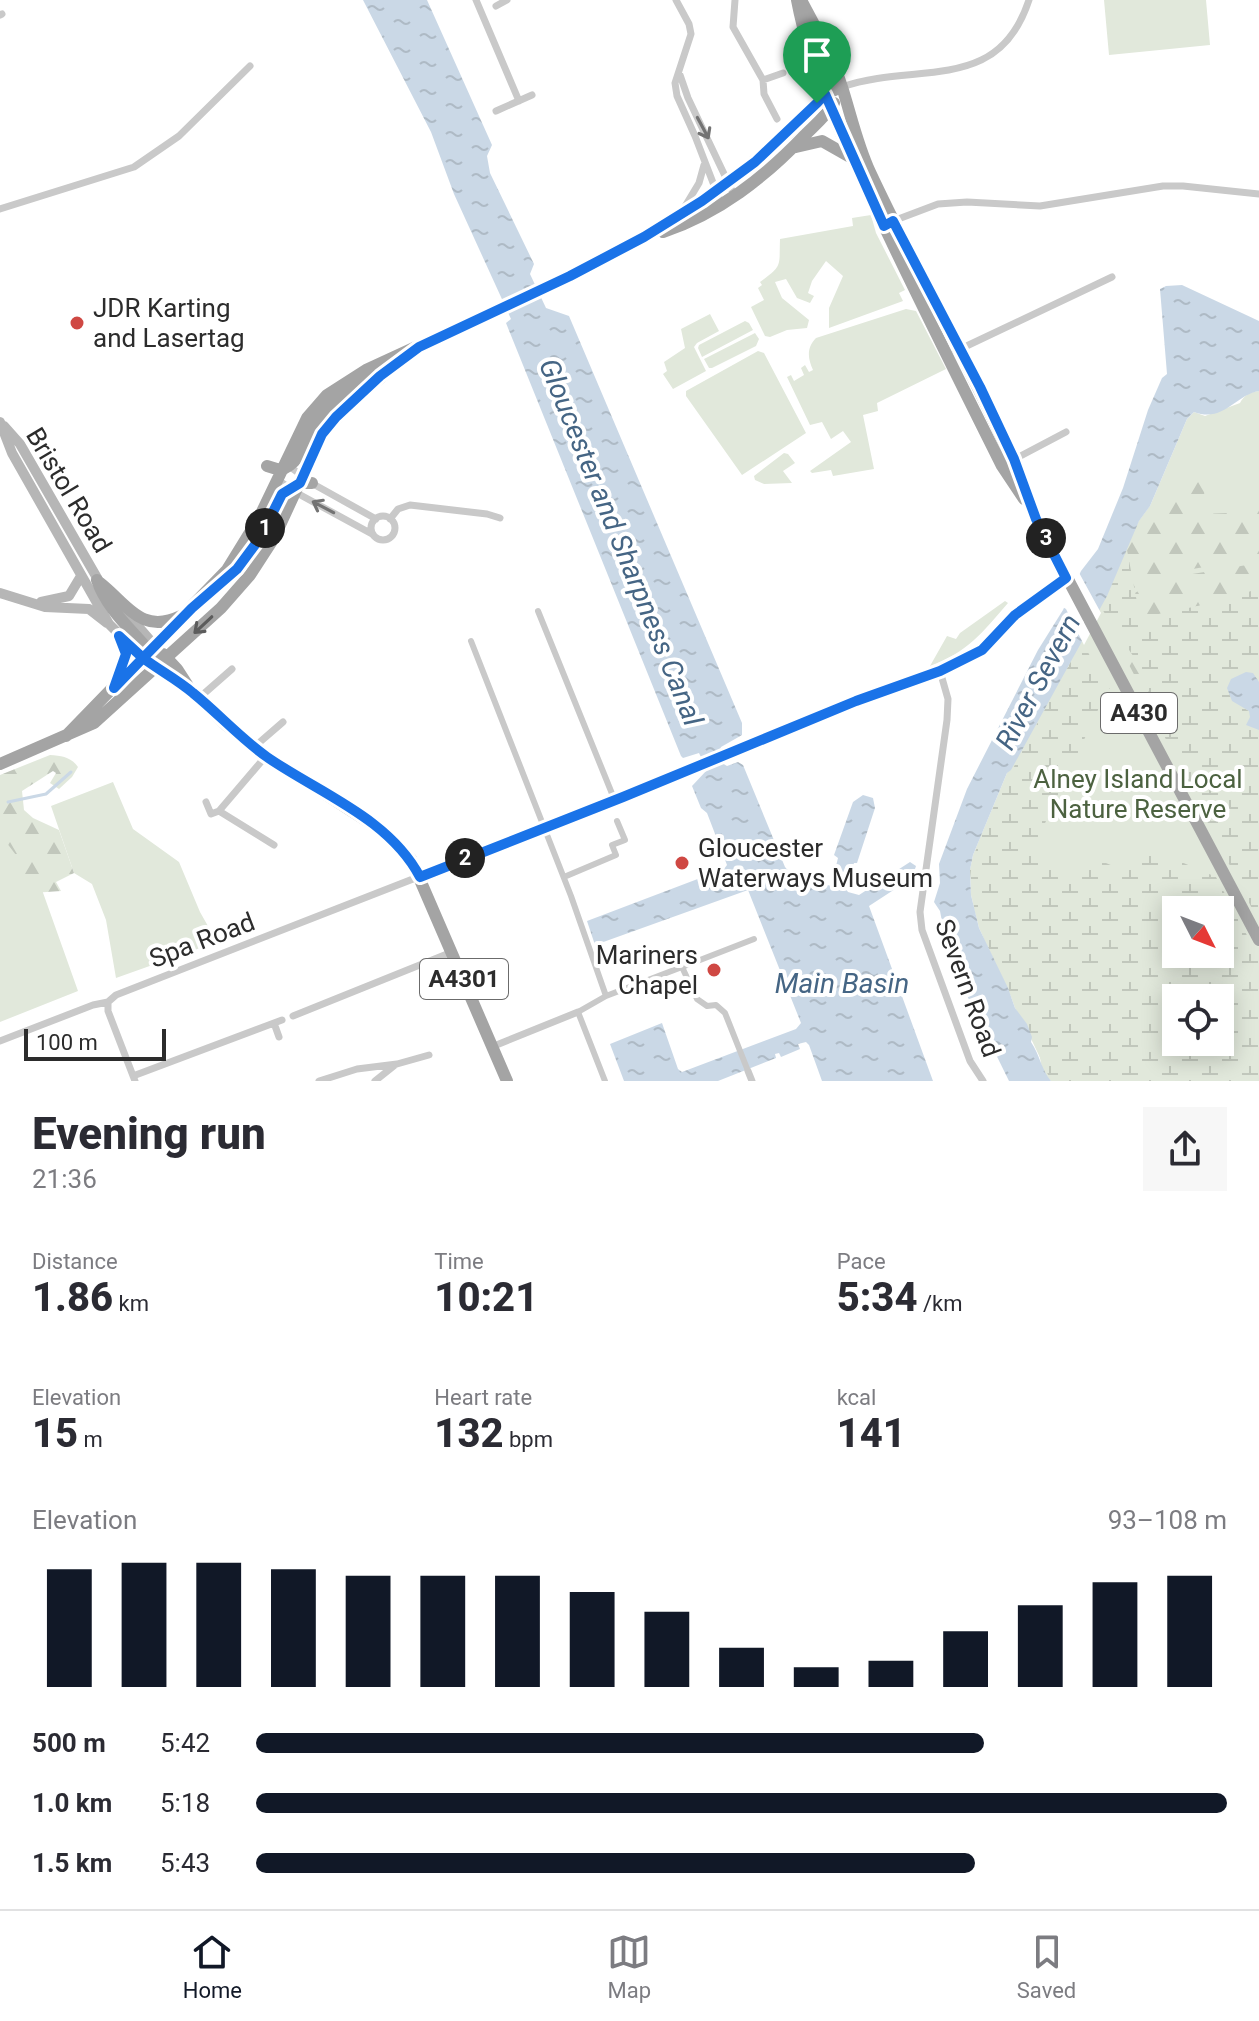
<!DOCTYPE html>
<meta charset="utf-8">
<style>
body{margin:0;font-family:Roboto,sans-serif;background:#f7f7f7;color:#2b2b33;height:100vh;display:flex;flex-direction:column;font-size:30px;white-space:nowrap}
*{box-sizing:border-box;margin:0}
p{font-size:26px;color:#7c7c81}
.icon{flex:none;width:44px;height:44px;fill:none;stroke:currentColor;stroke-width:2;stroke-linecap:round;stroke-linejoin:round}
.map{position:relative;height:1081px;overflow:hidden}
.panel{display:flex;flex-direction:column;background:#fff;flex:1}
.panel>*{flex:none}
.needle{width:52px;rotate:132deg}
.tools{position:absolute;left:1162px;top:896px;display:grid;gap:16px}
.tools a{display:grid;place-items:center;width:72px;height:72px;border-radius:0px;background:#fff;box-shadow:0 4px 20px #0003;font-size:40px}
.scale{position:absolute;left:24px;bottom:20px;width:142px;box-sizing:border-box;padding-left:8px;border:4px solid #2c2c2c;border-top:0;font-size:22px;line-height:28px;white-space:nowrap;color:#2c2c2c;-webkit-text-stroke:6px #fff;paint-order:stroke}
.pin{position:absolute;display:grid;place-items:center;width:68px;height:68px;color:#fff;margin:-82px -34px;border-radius:50% 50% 50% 0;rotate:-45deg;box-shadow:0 0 8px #0007}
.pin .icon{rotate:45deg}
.km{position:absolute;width:40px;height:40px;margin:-20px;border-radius:50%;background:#222;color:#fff;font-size:22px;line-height:40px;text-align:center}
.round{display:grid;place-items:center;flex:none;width:84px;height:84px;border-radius:0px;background:#f7f7f7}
.summary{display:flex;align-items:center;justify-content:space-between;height:136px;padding:0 32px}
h1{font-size:44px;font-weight:800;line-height:60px}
.metrics{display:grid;grid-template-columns:repeat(3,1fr);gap:12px;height:136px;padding:8px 32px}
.metrics div{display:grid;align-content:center}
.metrics b{font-size:40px;font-weight:800}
.metrics small{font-size:22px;font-weight:400}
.metrics p{font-size:22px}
.chart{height:224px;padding:16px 32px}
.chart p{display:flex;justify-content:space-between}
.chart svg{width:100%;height:144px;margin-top:8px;stroke:#111827;stroke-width:6}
ul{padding:0 32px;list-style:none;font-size:26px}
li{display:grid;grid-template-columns:128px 96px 1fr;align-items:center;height:60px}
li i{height:20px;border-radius:10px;background:#111827}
.tab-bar{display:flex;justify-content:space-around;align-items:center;height:112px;border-top:2px solid #e1e1e2;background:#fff;font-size:22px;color:#7c7c81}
.tab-bar a{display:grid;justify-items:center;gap:4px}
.tab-bar .selected{color:#111827}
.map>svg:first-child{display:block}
.green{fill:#e1e8db;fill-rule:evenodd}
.forest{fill:url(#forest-firs)}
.wetland{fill:url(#wetland-marsh);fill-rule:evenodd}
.water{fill:url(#water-ripples)}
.pier{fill:#fff}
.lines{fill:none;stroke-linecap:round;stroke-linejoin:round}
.stream{stroke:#cad8e6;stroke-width:3}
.pedestrian{stroke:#c9c9c9;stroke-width:6}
.minor{stroke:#c9c9c9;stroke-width:7}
.secondary{stroke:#b6b6b6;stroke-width:10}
.primary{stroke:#a4a4a4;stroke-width:12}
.oneway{stroke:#737373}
.oneway2{stroke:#5c5c5c}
.route-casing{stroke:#fff;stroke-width:16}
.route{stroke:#1a73e8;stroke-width:10}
.poi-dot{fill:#cf4843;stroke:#fff;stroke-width:3}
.labels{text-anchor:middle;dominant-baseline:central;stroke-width:8;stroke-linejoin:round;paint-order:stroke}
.shield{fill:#fff;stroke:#6b6b6b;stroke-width:2}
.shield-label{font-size:24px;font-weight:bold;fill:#2c2c2c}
.poi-label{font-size:26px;fill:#2c2c2c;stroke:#fff;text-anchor:start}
.street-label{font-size:26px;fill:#2c2c2c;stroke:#fff}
.park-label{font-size:26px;fill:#4c6240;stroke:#fff}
.water-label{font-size:28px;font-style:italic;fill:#456584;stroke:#fff}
</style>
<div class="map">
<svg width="1259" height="1081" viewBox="0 0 1259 1081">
<defs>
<pattern id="forest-firs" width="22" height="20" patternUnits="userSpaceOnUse" patternTransform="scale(2)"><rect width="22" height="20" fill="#e1e8db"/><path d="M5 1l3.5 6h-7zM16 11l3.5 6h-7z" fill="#c1c7bc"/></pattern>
<pattern id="wetland-marsh" width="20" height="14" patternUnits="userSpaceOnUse" patternTransform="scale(2)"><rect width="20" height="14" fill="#e1e8db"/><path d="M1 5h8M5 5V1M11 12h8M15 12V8" fill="none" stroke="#c1c7bc"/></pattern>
<pattern id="water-ripples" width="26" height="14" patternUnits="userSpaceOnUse" patternTransform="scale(2)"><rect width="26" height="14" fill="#cad8e6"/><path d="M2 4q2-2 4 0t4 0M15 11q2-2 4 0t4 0" fill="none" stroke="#aebac5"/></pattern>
</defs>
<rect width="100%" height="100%" fill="#fff"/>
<path class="green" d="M1104 0H1206L1210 45 1109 55Z
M871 215 876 233 905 290 899 293 903 301 829 328V308L843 276 826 261 812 281 808 293 814 296 810 303 797 298 786 279 775 282 782 298 809 320 807 328 787 330 770 337 765 336 751 307 764 300 758 288 762 285 760 282C783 265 779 267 780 239L853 226 852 218Z
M906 309 916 311 946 369 877 403 878 411 863 415 874 469 833 476 831 470 812 473 810 471 851 442 843 431 831 439 822 422 810 425 787 377 791 375 794 381 804 375 801 368 805 365 809 372 813 370C808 359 806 348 816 338Z
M710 314 719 331 697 343 694 347 706 371 673 389 663 374 667 371 664 362 685 348 681 329Z
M745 321 749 323 753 330 702 357 698 348 699 345Z
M755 333 759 339 756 346 712 368H709L704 359Z
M758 351 764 353 806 433 742 475 686 396V391Z
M1259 391V1081H1051L1043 1073 1039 1053 1015 1008 1008 988 979 928 971 895 970 870 973 855 1007 773 1139 521 1150 506 1187 419 1194 412 1205 416 1240 403C1244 395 1250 392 1259 391ZM1176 910H1220V954H1176ZM1176 998H1220V1042H1176Z
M784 453 788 454 795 463 783 471 792 483 764 484 755 480 754 476Z
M1005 601 1008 603C982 633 968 652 930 666L947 636 956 639 960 633Z
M113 782 133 829 179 862 200 912 217 942 116 978 106 920 92 884 74 873 51 806Z
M0 814 36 873 78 991 0 1022Z"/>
<path class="forest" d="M1206 478 1202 514 1256 512 1254 504 1259 502V558L1150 576 1134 588 1111 621 1100 606 1139 521 1150 506Z
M1259 563V588L1227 600 1149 616 1259 913 1116 640 1114 626 1135 593 1156 580Z
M50 755C62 756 71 757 78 767L72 777 59 789 50 783 56 773 53 771 22 791 24 810 33 818 59 830 74 873 56 882 61 891 32 893 26 885 19 859 0 834V775Z"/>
<path class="wetland" d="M1127 550 1140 618 1227 600 1259 588V682L1254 673C1240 670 1233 676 1227 688L1232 701 1249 711 1251 717 1246 725 1259 730V922L1176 761 1162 731 1143 671 1100 606Z
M1082 641 1099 673 1111 686 1104 697 1032 851 1079 874 1085 861 1092 857 1113 866 1123 864 1134 853 1149 848 1216 877 1259 958V1081H1051L984 939 974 909 970 870 977 846 998 796ZM1176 910H1220V954H1176ZM1176 998H1220V1042H1176Z"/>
<path class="water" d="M363 0H427L492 145 487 156 490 173 534 264 530 274 546 308 569 316 742 723V735L721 747 718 755 722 763 727 766 738 762 743 765 785 867 791 874 831 886 838 858 834 855 853 802 863 795 873 798 875 808 857 863H854L846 889 848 892 859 895 910 862 916 866 912 878 869 906 933 1081H822L809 1045 806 1042 798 1044 800 1049 781 1057 779 1053 775 1054 776 1058 718 1081H624L610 1044 662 1023 678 1069 682 1072 796 1029 801 1023 748 890 595 945 587 921 724 869 727 865 707 813 701 808 692 786 707 770 699 753 683 758 681 756 506 323 511 319 454 194 431 132Z
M1182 285 1259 321V391C1235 395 1224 423 1194 412L1187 419 1150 506 1139 521 1107 596 1011 770 1007 773 973 855 970 870 971 895 979 928 1008 988 1015 1008 1027 1024 1032 1037 1031 1042C1040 1055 1041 1069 1051 1081H1009L949 959 940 911 934 902 940 883 939 864 967 789 1038 650 1063 610 1081 571 1098 549 1123 488 1148 410 1162 378 1167 374 1160 289 1166 286Z
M1246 672 1253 673 1259 682V730L1246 725 1250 717 1249 711 1232 701 1227 688 1231 679Z"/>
<path class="pier" d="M1077 569 1101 613 1084 645 1066 609 1061 606Z"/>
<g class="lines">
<path class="stream" d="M8 802 46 794 71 772"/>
<path class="pedestrian" d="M538 611 615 801
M471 641 571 896 606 996
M564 877 616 855 612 845 625 840 617 821
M682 967 754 939
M605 1081 578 1012 606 996 682 967 697 999 707 1006 716 1005 725 1013 748 1071"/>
<path class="minor" d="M476 0 519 101
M676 0 689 24 691 34 675 83 677 96 695 136 722 206
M735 0 733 27 763 80 764 94 777 119
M496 6 507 0
M0 15 2 14
M680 75 688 98 735 197
M763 80 783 73
M842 87C917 61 998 95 1029 0
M496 111 532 95
M684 208 699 183 704 165
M0 209 134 167 179 136 250 66
M893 221 938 204 967 202 1040 206 1163 186H1183L1259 194
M956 351 1112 277
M1011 461 1066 432
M286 464 315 485 376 519
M277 479 295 492 372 534
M371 528a12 12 0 1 1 24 0a12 12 0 1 1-24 0Z
M390 519 398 509 410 505 487 514 500 518
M940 671 948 699 947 720 920 912 922 930 970 1061 983 1081
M199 698 232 669
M254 747 283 722
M206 802 211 814 219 811 274 845
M219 811 266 756
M108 1002V1011L135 1081
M293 1016 452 952
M279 1037 274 1023 282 1020
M0 1041 93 1005 108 1002 116 995 623 797 856 701 940 671 982 650 1015 615 1066 578
M494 1046 578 1012
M748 1071 752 1081
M133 1076 274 1023
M319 1081 357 1069 397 1064 429 1055
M375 1081 395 1065"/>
<path class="secondary" d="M0 422 12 453 109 624 143 658
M4 426 20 444 100 583
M0 593 45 607 89 609 107 623
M41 602 69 596 81 576
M124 610 155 646"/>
<path class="primary" d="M797 0C811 73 843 140 875 207 916 294 959 380 1002 466L1024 499
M801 0C816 28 832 56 842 87 851 115 857 144 870 172 924 288 990 398 1036 519L1259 940
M796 147 822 141 852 158
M663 232C719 213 764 178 805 135 815 125 827 115 834 103
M267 466 280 470C303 464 308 432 322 415 336 398 354 385 373 375
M235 571 251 552 282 494 300 483H312
M97 580C108 612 135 632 155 658
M100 583C128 605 141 635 181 616
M163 654 177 669 188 686
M152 665 192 691 226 725 266 756 381 830 411 859 507 1081
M118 678 126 654 119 636
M66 736 227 570 259 518 307 418 327 395 366 370 570 276 644 237 722 187 788 133 825 94 842 87
M0 764 94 723 221 608 250 575 274 538 322 434 354 400 407 356"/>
</g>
<defs><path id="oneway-shaft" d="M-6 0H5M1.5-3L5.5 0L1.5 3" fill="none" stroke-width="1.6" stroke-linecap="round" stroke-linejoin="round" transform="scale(2)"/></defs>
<g class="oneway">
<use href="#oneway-shaft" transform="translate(703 128) rotate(62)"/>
<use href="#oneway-shaft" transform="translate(323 507) rotate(-152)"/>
</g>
<use class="oneway2" href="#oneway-shaft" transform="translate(203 625) rotate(137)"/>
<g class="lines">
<defs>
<path id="route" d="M817 103 755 162 702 201 644 237 570 276 419 347 380 376 336 417 322 434 300 483 282 494 260 538 237 569 192 608 143 658 119 636 126 654 114 688 143 658C159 670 178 680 193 693 219 714 240 738 267 757 319 793 389 818 420 877L623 797 856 701 940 671 982 650 1015 615 1066 578 1036 519 1014 459 980 387 893 221 884 226 825 94 817 103"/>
</defs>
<use href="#route" class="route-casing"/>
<use href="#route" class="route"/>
</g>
<g class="poi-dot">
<circle cx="77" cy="323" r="8"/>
<circle cx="682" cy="863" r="8"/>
<circle cx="714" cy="970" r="8"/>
</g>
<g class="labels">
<g class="shield">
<rect x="1101" y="693" width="76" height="40" rx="6"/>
<rect x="420" y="959" width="88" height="40" rx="6"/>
</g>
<g class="shield-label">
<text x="1139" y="713">A430</text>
<text x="464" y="979">A4301</text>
</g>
<g class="poi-label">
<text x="93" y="308">JDR Karting<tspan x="93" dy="30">and Lasertag</tspan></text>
<text x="698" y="848">Gloucester<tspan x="698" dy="30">Waterways Museum</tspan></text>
<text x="698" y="955" text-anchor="end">Mariners<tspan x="698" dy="30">Chapel</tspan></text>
</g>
<g class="street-label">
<text transform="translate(69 490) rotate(59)">Bristol Road</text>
<text transform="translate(202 940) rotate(-21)">Spa Road</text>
<text transform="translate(968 988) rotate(70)">Severn Road</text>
</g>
<g class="park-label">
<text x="1138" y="779">Alney Island Local<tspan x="1138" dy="30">Nature Reserve</tspan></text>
</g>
<g class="water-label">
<text transform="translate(621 542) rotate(68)">Gloucester and Sharpness Canal</text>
<text transform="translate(1038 682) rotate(-62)">River Severn</text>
<text x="842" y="983">Main Basin</text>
</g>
</g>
</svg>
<div class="tools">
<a><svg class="needle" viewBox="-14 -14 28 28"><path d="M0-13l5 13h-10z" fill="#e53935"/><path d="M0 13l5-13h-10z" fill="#7c7c81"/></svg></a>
<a><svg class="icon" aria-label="locate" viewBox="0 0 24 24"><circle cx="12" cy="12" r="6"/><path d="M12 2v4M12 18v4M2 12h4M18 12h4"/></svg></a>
</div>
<div class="scale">100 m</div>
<div class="pin" style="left:817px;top:103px;background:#1e9e55"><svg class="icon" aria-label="arrive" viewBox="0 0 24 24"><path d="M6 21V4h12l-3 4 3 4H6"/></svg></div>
<b class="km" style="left:265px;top:528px">1</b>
<b class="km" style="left:465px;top:858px">2</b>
<b class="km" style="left:1046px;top:538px">3</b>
</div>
<section class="panel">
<div class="summary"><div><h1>Evening run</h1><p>21:36</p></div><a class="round"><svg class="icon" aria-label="share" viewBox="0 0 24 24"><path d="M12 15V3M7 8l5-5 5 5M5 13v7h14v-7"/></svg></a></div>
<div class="metrics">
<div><p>Distance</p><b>1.86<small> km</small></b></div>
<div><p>Time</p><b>10:21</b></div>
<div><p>Pace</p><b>5:34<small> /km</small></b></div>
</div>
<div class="metrics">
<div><p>Elevation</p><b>15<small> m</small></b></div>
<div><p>Heart rate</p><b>132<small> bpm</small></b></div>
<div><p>kcal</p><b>141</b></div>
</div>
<div class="chart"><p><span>Elevation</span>93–108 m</p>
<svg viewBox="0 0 160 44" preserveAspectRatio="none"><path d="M5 44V8M15 44V6M25 44V6M35 44V8M45 44V10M55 44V10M65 44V10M75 44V15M85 44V21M95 44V32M105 44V38M115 44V36M125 44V27M135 44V19M145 44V12M155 44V10"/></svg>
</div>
<ul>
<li><b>500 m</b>5:42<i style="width:75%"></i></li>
<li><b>1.0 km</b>5:18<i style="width:100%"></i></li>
<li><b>1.5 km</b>5:43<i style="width:74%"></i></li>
</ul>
</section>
<nav class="tab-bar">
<a class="selected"><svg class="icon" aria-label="home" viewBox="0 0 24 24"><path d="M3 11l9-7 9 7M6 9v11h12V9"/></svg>Home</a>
<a><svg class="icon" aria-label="map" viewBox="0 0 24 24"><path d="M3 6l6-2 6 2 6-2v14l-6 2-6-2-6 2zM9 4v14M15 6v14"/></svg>Map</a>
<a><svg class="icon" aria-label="saved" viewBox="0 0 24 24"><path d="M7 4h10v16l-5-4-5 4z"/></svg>Saved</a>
</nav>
